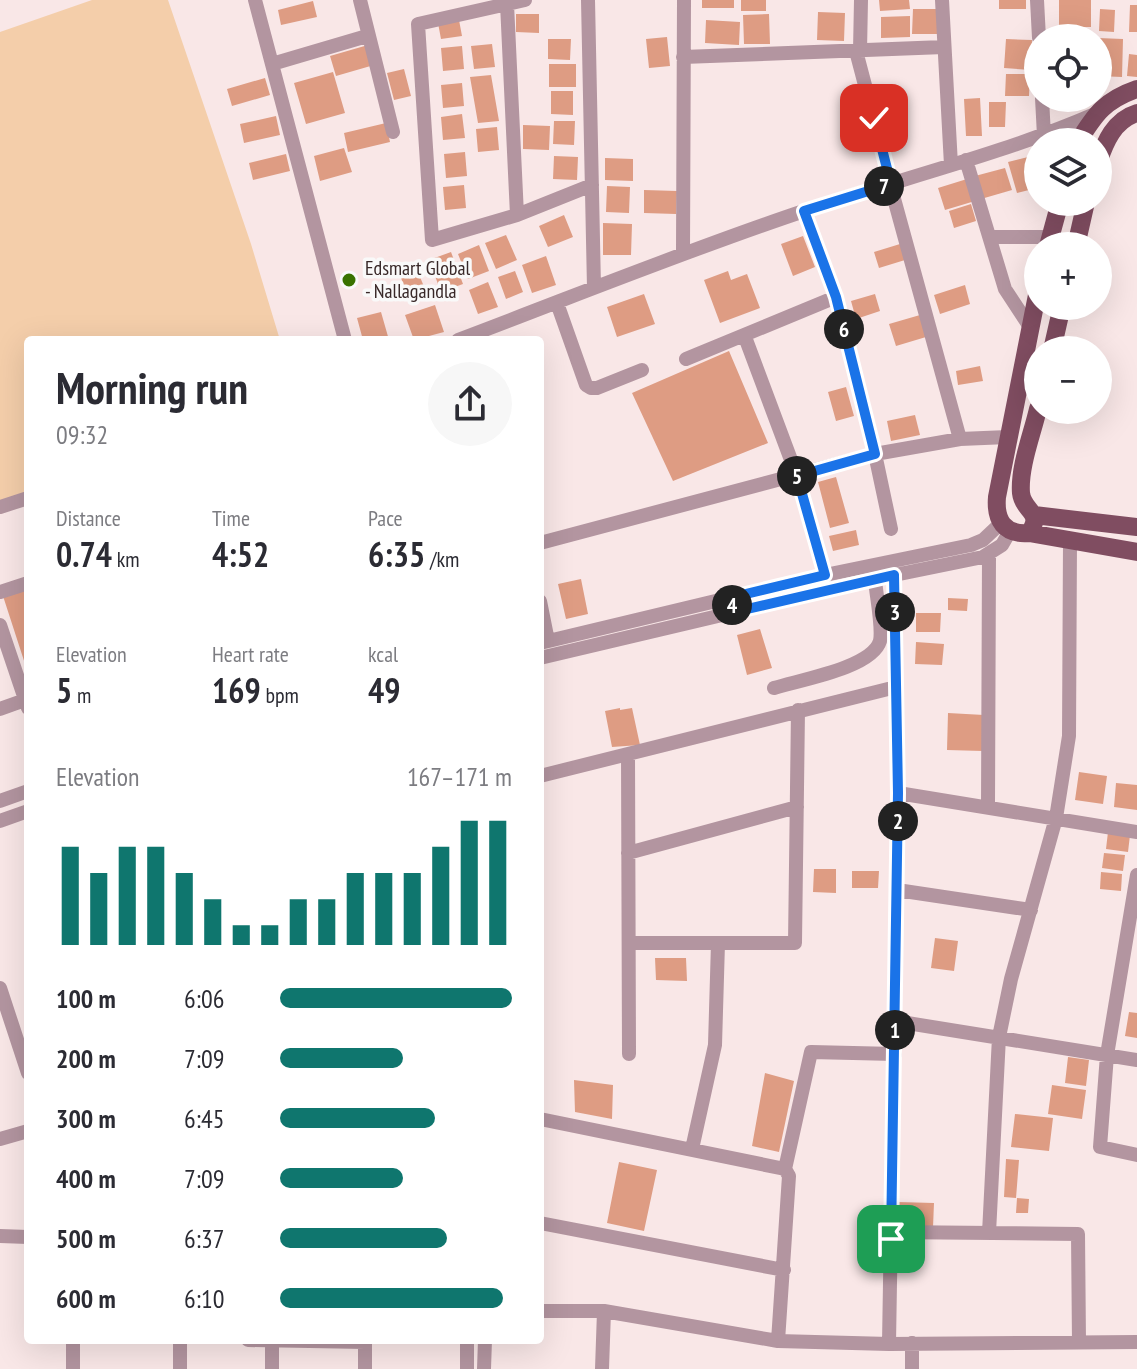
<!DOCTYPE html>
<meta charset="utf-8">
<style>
body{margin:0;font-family:"PT Sans Narrow",sans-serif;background:#f7f7f7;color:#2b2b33;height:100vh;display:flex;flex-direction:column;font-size:30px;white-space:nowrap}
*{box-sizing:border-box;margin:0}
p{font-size:26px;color:#7c7c81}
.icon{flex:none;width:44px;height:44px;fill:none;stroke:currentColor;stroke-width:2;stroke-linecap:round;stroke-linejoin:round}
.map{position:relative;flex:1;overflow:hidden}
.panel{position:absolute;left:24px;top:336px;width:520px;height:1008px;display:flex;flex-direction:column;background:#fff;border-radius:8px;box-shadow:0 8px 32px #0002}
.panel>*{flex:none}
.controls{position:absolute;left:1024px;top:24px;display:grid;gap:16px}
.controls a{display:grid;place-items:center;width:88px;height:88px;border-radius:50%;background:#fff;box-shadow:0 8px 32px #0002;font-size:40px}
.pin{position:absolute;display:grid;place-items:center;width:68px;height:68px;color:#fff;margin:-34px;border-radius:16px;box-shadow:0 4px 12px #0006}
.km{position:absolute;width:40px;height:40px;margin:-20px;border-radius:50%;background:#222;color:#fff;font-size:22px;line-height:40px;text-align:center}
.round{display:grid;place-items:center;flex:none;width:84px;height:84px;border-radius:42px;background:#f7f7f7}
.headline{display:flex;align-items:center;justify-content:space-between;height:136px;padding:0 32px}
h1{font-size:44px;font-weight:700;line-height:60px}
.metrics{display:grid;grid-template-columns:repeat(3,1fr);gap:12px;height:136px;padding:8px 32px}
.metrics div{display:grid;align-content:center}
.metrics b{font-size:34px;font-weight:700}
.metrics small{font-size:22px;font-weight:400}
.metrics p{font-size:22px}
.chart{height:224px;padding:16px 32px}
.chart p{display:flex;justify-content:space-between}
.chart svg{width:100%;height:144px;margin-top:8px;stroke:#0f766e;stroke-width:6}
ul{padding:0 32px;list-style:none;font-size:26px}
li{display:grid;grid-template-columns:128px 96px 1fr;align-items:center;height:60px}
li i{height:20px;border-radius:10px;background:#0f766e}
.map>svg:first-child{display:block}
.green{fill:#f4ceaa}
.building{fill:#de9c83}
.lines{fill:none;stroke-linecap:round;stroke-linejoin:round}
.minor{stroke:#b395a0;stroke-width:14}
.major{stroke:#804d61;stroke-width:18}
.route-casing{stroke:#fff;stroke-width:16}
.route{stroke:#1a73e8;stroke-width:10}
.poi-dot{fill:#397200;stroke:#f9f9f9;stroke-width:3}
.labels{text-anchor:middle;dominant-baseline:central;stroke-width:7;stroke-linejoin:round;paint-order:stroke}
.poi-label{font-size:20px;fill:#382828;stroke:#f9f9f9;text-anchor:start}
</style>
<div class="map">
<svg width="1137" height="1369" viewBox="0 0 1137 1369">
<rect width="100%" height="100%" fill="#f9e7e7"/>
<path class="green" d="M92 0H168L251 244 280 340H28V504L0 514V32Z"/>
<path class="building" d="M702 0H734V8H702Z
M741 0H766V11H741Z
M879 0H909L910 9 880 11Z
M999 0H1026V9H999Z
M1059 0H1091V27H1059Z
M313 1 317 17 281 25 278 10Z
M1130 5H1137V32H1129Z
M913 9H940V34H912Z
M1100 9 1115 10 1114 32 1099 31Z
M818 12 845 13 844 41 817 40Z
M516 14H539V33L516 32Z
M769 14 770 44H744L743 15Z
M910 16V37L881 38V17Z
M459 20 462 36 441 39 438 23Z
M706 20 740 22 739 45 705 43Z
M667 37 670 66 649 68 646 39Z
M1098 38 1123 39 1122 77 1098 76Z
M548 39H571L570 60 548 59Z
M1006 39 1032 40 1031 70 1004 68Z
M492 44 495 67 474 69 471 46Z
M368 45 374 65 336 76 330 56Z
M462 46 464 69 443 71 441 48Z
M1129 54 1137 55V77L1127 76Z
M549 64H576V87H549Z
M404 69 411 96 394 100 387 73Z
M333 72 345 113 306 124 294 83Z
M1006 74H1030L1029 96H1005Z
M491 75 499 121 478 123 470 77Z
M265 78 270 95 232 106 227 89Z
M462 83 464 106 443 108 441 85Z
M551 91H573V115L551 114Z
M980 98 982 136H966L964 99Z
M989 102H1006L1005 127H989Z
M462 114 465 138 443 140 441 117Z
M276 116 280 135 244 143 240 124Z
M554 121H575L574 145 553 144Z
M386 123 390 142 348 152 344 133Z
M523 125 550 126 549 150 523 149Z
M497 127 499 150 478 152 476 129Z
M344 148 352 172 320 181 314 156Z
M465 152 467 176 446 178 444 154Z
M286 154 290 171 253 180 249 163Z
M554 156 578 157 577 180 553 179Z
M1028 157 1037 188 1017 193 1008 162Z
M605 158 633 159V181L605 180Z
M1005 168 1012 190 981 199 975 176Z
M967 179 975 201 945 210 938 188Z
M464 185 466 208 445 210 443 187Z
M607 186 630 187 629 213 606 212Z
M644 190 677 191 676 214 644 213Z
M971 204 976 221 954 228 949 211Z
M564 215 573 237 548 247 539 226Z
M603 223 632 224 631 255H603Z
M506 235 517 260 496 269 485 243Z
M803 236 815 267 793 276 781 244Z
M900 244 905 260 879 268 874 252Z
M479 245 489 271 468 279 458 254Z
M451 252 463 284 441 292 429 260Z
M546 256 556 285 532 293 522 265Z
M515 271 523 292 506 299 498 277Z
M728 271 731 280 747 274 760 308 720 323 704 280Z
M418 272 427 294 410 301 401 278Z
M488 282 498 307 478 314 469 290Z
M965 285 970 304 940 314 934 295Z
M644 294 655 324 617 337 607 307Z
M875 294 880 311 856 319 851 301Z
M435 305 444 332 414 340 405 315Z
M381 312 389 340H363L357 318Z
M920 315 926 337 896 346 889 324Z
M729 351 768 443 673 481 632 393Z
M980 366 983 381 958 385 956 371Z
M846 387 854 416 836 421 828 392Z
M915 415 920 435 891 441 887 421Z
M836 477 849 523 830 528 818 482Z
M856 530 859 545 833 551 829 536Z
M581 579 588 614 566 619 558 584Z
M28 588V670H27L3 596Z
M948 598 968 599 967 611 948 610Z
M916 613H941L940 632H916Z
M760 629 772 668 747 675 737 635Z
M916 642 944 644 942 665 915 664Z
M620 708V710L632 708 640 745 612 747 605 711Z
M948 713 984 715 983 751 947 750Z
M1079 772 1107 776 1103 804 1075 800Z
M1116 783 1137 785V810L1114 807Z
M1108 832 1130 835 1128 852 1106 849Z
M1104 853 1125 855 1123 871 1102 868Z
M814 869H836V893L813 892Z
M852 871H879L878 888H852Z
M1101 872 1122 874 1121 891 1100 889Z
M935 938 958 941 954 971 931 968Z
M655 958H686L687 981 656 980Z
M1129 1012 1137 1013V1038L1125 1036Z
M1068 1057 1089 1060 1086 1086 1065 1083Z
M765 1073 794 1081 779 1152 752 1146Z
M574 1080 613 1085 612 1119 575 1112Z
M1052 1085 1086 1090 1082 1119 1048 1114Z
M1015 1114 1053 1118 1049 1151 1011 1147Z
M1006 1159 1019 1160 1016 1198 1004 1197Z
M619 1162 657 1170 644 1231 607 1223Z
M1017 1198 1029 1199 1028 1213H1016Z
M898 1202 934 1203 933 1227 897 1226Z"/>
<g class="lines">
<path class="minor" d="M255 0 345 340
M360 0 393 132
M525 0 418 24 432 240 517 215 592 185
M588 0 594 288
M942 0 951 165
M1037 0 1039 38
M507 4 517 215
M856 51 891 184
M860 51 861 0
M683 57 944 47
M272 64 367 36
M1042 98 1044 136
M966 160 1005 289 1030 327
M890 184 960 439
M804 211 836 297 875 454 891 529
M990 237H1050
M683 252 684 0
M557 303 586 385 591 388H597L642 370
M745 337 797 476 825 575
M458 340C572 297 685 251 801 212 899 179 1000 155 1095 114
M686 359 836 297
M0 507 28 498
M540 543 875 454 960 439 1008 437
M0 592 28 583
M540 601 548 641
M0 625 28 708
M540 643 825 575 971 545 983 540 1001 523
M540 658 875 579 983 557 1002 545 1010 531
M774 688C799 680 872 668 880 641 883 627 876 595 875 579
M0 709 25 700
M628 754 629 1054
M540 776 896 687
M898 793 1137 832
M0 801 28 791
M988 806 989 555
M0 821 28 811
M628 853 797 807
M1137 875 1107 1055 1100 1147 1137 1155
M897 890 1031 910
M629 943H795L798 710
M0 988 28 1073
M895 1021 1137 1060
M540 1119 785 1169 789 1176 778 1341
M0 1139 28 1131
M692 1149 715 1045 718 943
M785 1169 811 1052 895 1054
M540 1223 784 1270
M891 1232 1078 1234 1079 1342
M989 1233 999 1037 1011 979 1056 818 1069 736 1070 542
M0 1236 28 1237
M540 1311H604L778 1341 889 1344 1137 1342
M248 1340 365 1342
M272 1340V1369
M467 1340V1369
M912 1343V1369
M889 1344 898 793 894 575
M73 1369V1340
M180 1369V1340
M365 1369V1340
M484 1369 485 1340
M602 1369 604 1311"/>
<path class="major" d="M1078 142C1095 114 1105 100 1137 89
M1098 163C1105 142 1114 120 1137 113
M1048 246 1060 202
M1076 246 1086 202
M1038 290 997 497C995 520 1004 535 1029 533 1044 512 1023 512 1021 493 1019 467 1032 435 1038 409
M1052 350 1062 306
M1034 515 1137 527
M1029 533 1137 552"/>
</g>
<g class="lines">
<defs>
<path id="route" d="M874 118 891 184 804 211 836 297 875 454 797 476 825 575 729 598 734 612 894 575 898 793 891 1239"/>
</defs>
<use href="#route" class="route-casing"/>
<use href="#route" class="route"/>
</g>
<circle class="poi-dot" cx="349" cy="280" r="8"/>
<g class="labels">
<g class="poi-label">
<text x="365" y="268">Edsmart Global<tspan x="365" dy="23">- Nallagandla</tspan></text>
</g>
</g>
</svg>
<div class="controls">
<a><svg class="icon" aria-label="locate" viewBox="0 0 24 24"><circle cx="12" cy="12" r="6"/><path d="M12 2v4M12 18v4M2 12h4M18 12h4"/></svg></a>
<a><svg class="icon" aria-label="layers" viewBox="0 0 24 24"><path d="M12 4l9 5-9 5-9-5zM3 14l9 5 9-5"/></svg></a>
<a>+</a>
<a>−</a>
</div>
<div class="pin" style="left:891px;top:1239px;background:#1e9e55"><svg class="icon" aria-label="arrive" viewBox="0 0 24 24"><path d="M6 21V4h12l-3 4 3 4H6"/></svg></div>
<div class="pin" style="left:874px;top:118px;background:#d93025"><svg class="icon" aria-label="check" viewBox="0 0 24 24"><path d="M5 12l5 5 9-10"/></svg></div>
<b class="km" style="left:895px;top:1030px">1</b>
<b class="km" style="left:898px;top:821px">2</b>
<b class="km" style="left:895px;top:612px">3</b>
<b class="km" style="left:732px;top:605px">4</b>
<b class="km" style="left:797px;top:476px">5</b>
<b class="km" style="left:844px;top:329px">6</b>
<b class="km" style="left:884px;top:186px">7</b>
<section class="panel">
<div class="headline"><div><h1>Morning run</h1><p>09:32</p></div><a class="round"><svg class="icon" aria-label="share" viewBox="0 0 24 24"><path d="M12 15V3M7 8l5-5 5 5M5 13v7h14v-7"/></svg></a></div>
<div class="metrics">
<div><p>Distance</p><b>0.74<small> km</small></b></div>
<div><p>Time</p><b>4:52</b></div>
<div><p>Pace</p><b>6:35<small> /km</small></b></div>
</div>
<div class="metrics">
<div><p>Elevation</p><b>5<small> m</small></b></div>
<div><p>Heart rate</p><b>169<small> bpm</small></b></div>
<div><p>kcal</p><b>49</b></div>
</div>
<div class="chart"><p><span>Elevation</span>167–171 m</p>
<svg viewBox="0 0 160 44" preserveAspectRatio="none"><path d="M5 44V14M15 44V22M25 44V14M35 44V14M45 44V22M55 44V30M65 44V38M75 44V38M85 44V30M95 44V30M105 44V22M115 44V22M125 44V22M135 44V14M145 44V6M155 44V6"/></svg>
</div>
<ul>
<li><b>100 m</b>6:06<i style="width:100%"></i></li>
<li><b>200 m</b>7:09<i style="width:53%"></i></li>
<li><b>300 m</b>6:45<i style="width:67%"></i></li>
<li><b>400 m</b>7:09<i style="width:53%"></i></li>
<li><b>500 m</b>6:37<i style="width:72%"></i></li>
<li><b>600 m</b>6:10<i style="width:96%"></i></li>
</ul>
</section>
</div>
